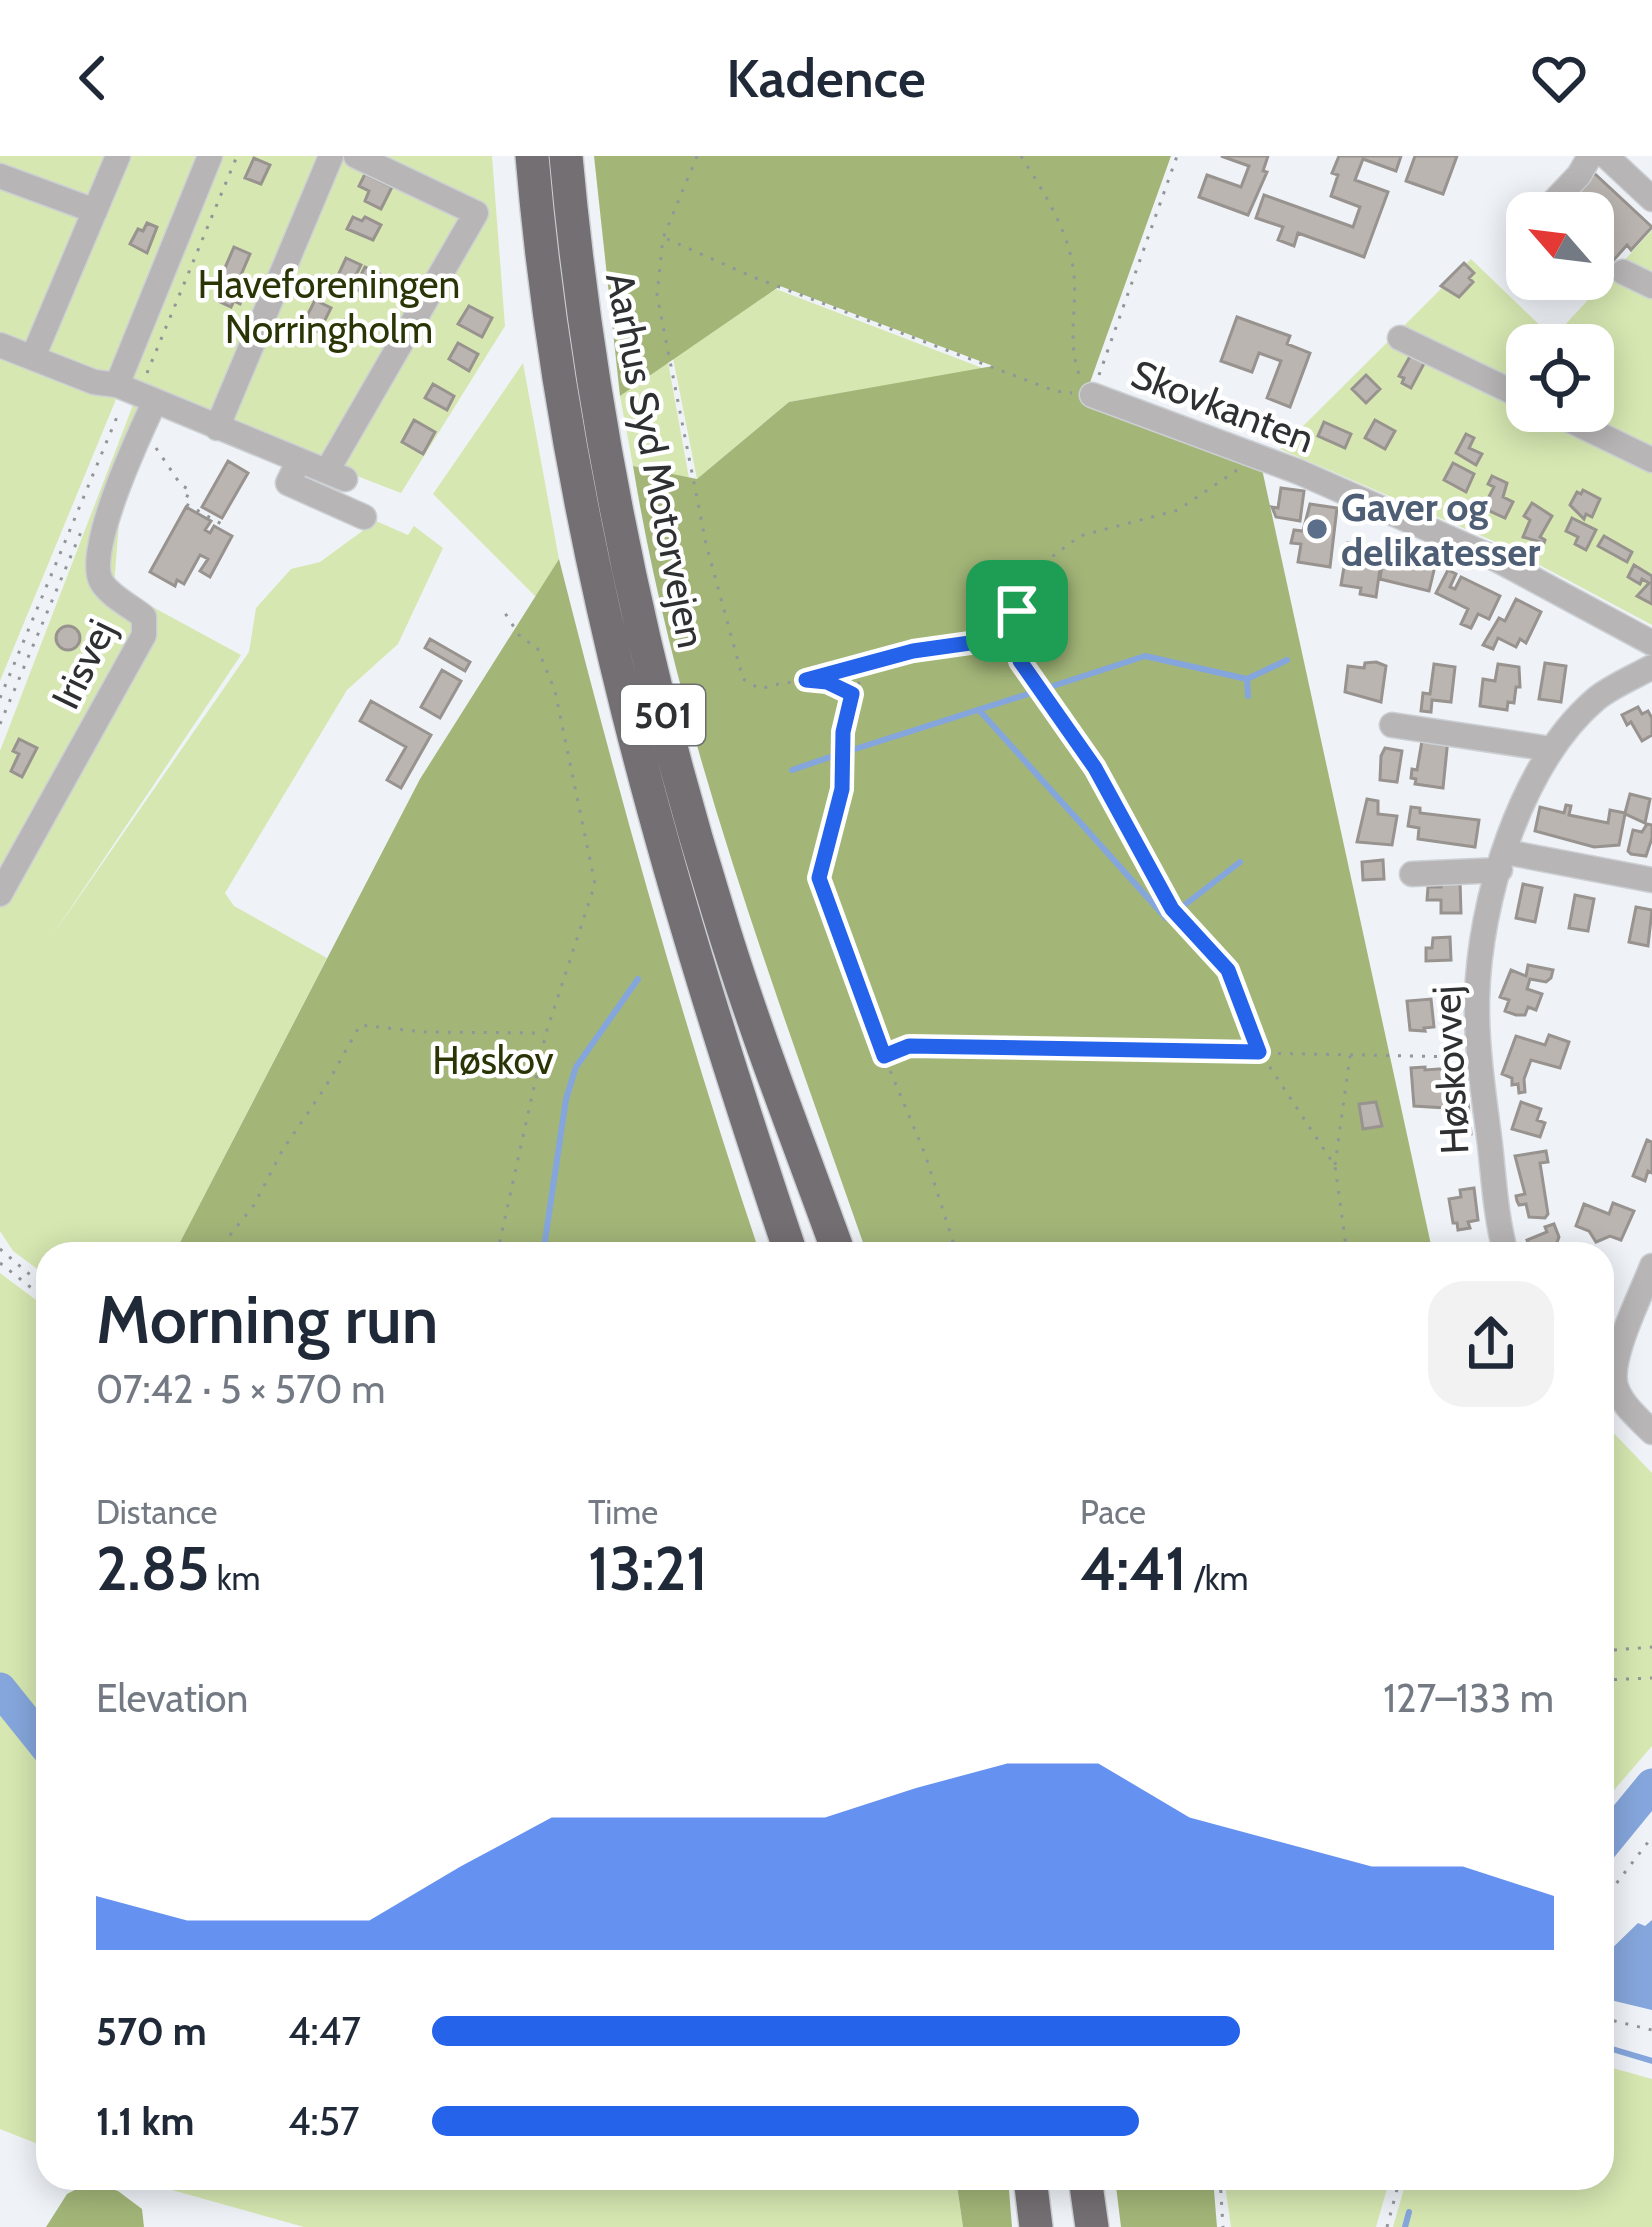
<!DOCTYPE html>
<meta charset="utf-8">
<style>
body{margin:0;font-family:Cabin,sans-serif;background:#f2f2f3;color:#1f2937;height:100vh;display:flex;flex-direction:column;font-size:45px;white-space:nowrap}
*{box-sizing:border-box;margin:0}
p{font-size:39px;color:#747a83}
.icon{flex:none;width:66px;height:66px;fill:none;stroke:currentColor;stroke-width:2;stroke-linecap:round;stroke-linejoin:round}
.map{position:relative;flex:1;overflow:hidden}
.side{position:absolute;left:36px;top:1086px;width:1578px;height:948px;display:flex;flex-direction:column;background:#fff;border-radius:36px;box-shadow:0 6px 30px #0003}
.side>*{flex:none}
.needle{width:78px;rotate:298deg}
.tools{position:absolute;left:1506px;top:36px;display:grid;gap:24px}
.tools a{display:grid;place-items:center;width:108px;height:108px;border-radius:24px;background:#fff;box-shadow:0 6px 30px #0003;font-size:60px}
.pin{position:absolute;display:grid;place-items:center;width:102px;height:102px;color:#fff;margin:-51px;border-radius:24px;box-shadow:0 6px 18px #0006}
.round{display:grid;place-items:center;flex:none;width:126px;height:126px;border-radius:36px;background:#f2f2f3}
.head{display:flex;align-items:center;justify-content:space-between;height:204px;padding:0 60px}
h1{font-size:66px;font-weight:600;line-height:90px}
.metrics{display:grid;grid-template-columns:repeat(3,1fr);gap:18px;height:204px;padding:12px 60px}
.metrics div{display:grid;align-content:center}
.metrics b{font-size:60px;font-weight:600}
.metrics small{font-size:33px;font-weight:400}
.metrics p{font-size:33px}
.chart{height:336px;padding:24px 60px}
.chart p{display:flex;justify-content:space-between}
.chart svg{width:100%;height:216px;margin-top:12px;fill:#2563eb;opacity:.7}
ul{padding:0 60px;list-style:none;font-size:39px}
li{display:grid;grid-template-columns:192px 144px 1fr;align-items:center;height:90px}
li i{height:30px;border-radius:15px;background:#2563eb}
header{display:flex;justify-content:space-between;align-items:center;height:156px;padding:0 60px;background:#fff;font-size:54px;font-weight:600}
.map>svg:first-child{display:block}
.green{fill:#d6e7b1;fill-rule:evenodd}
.forest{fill:#a3b678}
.water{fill:#85a6dc}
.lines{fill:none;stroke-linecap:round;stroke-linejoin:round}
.stream{stroke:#85a6dc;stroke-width:6}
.river{stroke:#85a6dc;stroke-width:33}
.building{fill:#bab5b0;stroke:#98938f;stroke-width:3}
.minor-casing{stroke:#ccd0d4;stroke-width:27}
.highway-casing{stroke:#ccd0d4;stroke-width:36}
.path{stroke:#939699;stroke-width:3;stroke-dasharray:3 9;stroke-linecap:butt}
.minor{stroke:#b7b5b6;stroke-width:24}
.highway{stroke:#746f72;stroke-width:33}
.route-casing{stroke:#fff;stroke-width:24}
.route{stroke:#2563eb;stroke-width:15}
.service-dot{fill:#5c6f8a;stroke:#fff;stroke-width:4.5}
.labels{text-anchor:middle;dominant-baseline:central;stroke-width:9;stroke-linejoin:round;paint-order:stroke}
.shield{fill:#fff;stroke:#6d6e70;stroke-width:3}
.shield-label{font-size:36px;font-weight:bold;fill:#2e3032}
.park-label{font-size:39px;fill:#2a3505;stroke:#fff}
.street-label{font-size:39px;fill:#2e3032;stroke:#fff}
.service-label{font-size:39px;font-weight:bold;fill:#4e5e75;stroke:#fff;text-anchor:start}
</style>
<header><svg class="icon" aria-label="back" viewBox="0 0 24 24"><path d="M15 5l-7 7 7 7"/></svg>Kadence<svg class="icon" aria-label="heart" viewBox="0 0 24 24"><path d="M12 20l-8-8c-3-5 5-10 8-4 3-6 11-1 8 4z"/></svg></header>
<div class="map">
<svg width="1652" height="2071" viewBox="0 0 1652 2071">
<rect width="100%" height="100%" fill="#eff3f8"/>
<path class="green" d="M0 0H492L505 170 401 337 163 245 120 354 114 430 241 499 50 783 249 496 256 452 291 413 320 406 376 365 408 379 414 370 443 392 398 488 347 534 225 737 234 750 327 802 174 1098H48V1121L13 1095 0 1075V595L138 236 0 180Z
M1652 74V469L1498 387 1280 293 1471 103 1553 182ZM1527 189H1593V255H1527Z
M776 133 985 213 789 246 697 323 673 202Z
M0 198 117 241 0 525Z
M668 206 689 322 633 310 620 240Z
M523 207 559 403 536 441 433 338Z
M0 1117 48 1153V1992L0 1973Z
M1605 1268 1652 1317V1590L1602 1648Z
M1602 1909 1652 1923V2071H1393L1407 2022H1602Z
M129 2022H956L963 2071H304Z
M1224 2022H1390L1376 2071H1231Z"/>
<path class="forest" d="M594 0H1171L1083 246 1262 313 1433 1098H867C777 839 678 582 633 310L697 323 789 246 993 210 780 130 620 240Z
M559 403C618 637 683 869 760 1098H174L420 623Z
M956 2022H1008L1012 2071H963Z
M1115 2022H1213L1217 2071H1121Z
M90 2026 118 2035 142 2053 144 2071H46L67 2038Z"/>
<path class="water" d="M1652 1764V1854L1602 1842V1802L1638 1767 1645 1770Z"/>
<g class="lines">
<path class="stream" d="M1247 523 1248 540
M1050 531 1145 500 1247 523 1287 504
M979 554 1166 762
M852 594 1031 537
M792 614 833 600
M1182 751 1240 706
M543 1098 566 943 576 911 638 823
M1602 1890 1652 1905
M1405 2071 1409 2056"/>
<path class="river" d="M0 1533 48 1593
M1602 1690 1652 1629"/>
</g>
<path class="building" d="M1221 0H1268L1263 15 1267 16 1248 59 1199 41 1207 19 1241 31 1249 10Z
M1339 0H1401L1396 15 1363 3 1355 24 1388 36 1364 101 1298 77 1294 90 1278 84 1283 71 1256 62 1264 39 1353 71 1360 51 1331 40 1338 19 1332 17Z
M1415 0H1457L1443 38 1406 25Z
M254 2 270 9 261 28 245 22Z
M1594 17 1652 71 1631 94 1627 89 1611 107 1593 90V57H1557Z
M365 18 392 31 381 53 365 45 369 35 359 30Z
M353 61 362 65 365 61 381 69 373 84 347 73Z
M147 67 157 71 147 97 130 88 138 73 143 75Z
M234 91 250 98 237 128 221 121Z
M346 102 361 109 348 135 334 128Z
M1464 107 1474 117 1469 122 1473 126 1459 141 1441 130Z
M365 111 386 121 380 133 375 130 370 140 354 132Z
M223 128 244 138 240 148 234 145 231 151 216 144Z
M315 144 331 152 319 176 303 168Z
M469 150 492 162 482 181 458 168Z
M1237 161 1290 180 1287 188 1310 197 1290 251 1267 242 1281 205 1259 197 1252 216 1221 205Z
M345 164 358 171 346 192 333 185Z
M1575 173 1603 190 1593 206V189L1568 185Z
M458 187 478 198 469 215 449 203Z
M1413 195 1427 202 1411 232 1402 227 1404 222 1399 220Z
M1366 219 1380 233 1366 247 1352 233Z
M433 228 454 240 447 254 425 242Z
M414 264 435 276 423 298 402 286Z
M1375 264 1395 275 1385 293 1365 282Z
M1324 266 1351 278 1345 292 1318 280Z
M1466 278 1474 282 1469 292 1482 298 1476 309 1456 297Z
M228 305 248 317 222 362 202 351Z
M1453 307 1474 318 1466 336 1444 324Z
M1492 320 1507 327 1503 341 1513 346 1505 362 1483 352 1494 331 1488 328Z
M1281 332 1304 335 1300 365 1276 361 1272 351 1278 352Z
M1583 334 1600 343 1592 361 1586 358 1584 363 1570 349 1577 336 1581 338Z
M1532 347 1552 360 1540 381 1545 384 1544 387 1523 381 1530 364 1524 360Z
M1310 348 1337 352 1330 411 1298 406 1301 388 1291 387 1294 374 1303 375Z
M186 351 211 365 205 374 210 377 214 370 232 380 210 421 200 415 208 403 200 399 184 428 177 424 175 430 150 416Z
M1572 362 1596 374 1586 394 1575 388 1578 381 1566 375Z
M1604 380 1632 396 1627 406 1598 390Z
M1348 387 1371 390 1368 413 1373 396 1382 398 1376 441 1360 438 1361 432 1341 429Z
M1384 396 1436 406 1429 435 1380 423Z
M1634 409 1652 420V448L1637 440 1649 427 1642 423 1640 428 1628 421Z
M1448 414 1456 418 1450 431 1455 433 1461 421 1500 440 1489 463 1478 458 1471 472 1461 468 1468 453 1436 437Z
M1516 443 1541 456 1526 487 1520 483 1516 491 1498 482 1493 493 1483 489 1499 462 1505 465Z
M56 482a12 12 0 1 1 24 0a12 12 0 1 1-24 0Z
M430 483 470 506 465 515 425 492Z
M1376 506 1386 510 1381 546 1345 536 1348 510 1364 512 1365 507Z
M1545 507 1566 510 1561 546 1539 543Z
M1434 508 1455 511 1451 546 1432 544 1431 556 1421 555 1423 537 1430 538Z
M1498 508 1519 511 1520 531H1516L1514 547 1508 546 1507 554 1480 550 1483 523 1495 525Z
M442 514 461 525 440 562 421 551Z
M371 545 431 579 401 632 387 624 406 591 360 565Z
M1638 551 1642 558 1648 555 1652 562V579L1642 585 1631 566 1627 569 1622 559Z
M1423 579 1448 583 1443 632 1415 628 1416 623 1411 622 1412 613 1417 614Z
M19 583 37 592 22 621 11 615 19 598 13 595Z
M1385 592 1402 595 1397 626 1380 624 1381 600Z
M1630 638 1650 643 1645 667 1625 658 1619 689 1594 691 1535 675 1540 651 1564 657 1566 649 1571 650 1569 659 1608 667 1610 654 1625 657Z
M1367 643 1378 645V658L1397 660 1392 689 1357 686Z
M1411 651 1420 652V657L1479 664 1475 691 1418 683 1419 672 1408 670Z
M1647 668 1652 669V682L1646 700 1631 698 1628 695 1633 674 1642 676Z
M1383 704 1384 723 1363 724 1362 706Z
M1441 724H1460L1461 757H1441V744H1427L1428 731H1441Z
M1523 728 1542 732 1535 766 1516 762Z
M1575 739 1594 743 1588 775 1569 772Z
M1636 751 1652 754 1648 790 1629 786Z
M1450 781 1451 804 1426 805V792H1432L1433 782Z
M1528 809 1553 814 1551 822 1546 826 1530 823 1527 833 1542 838 1536 854 1528 851 1525 859H1516L1505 855 1509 844 1500 841 1511 814 1526 820Z
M1431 843 1434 871 1424 872 1425 875 1410 874 1407 845Z
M1549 879 1569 886 1560 912 1531 904 1524 923 1525 936 1519 937 1518 928 1512 929V922L1502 918 1516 880 1545 889Z
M1425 911V914L1452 912 1455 949 1468 947 1471 978 1451 980 1446 952 1414 950 1411 912Z
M1376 946 1382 970 1363 973 1359 948Z
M1521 946 1541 953 1537 964 1545 967 1540 981 1512 973Z
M1647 984 1652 986V1017L1648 1015 1645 1025 1633 1020Z
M1546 995 1548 1006 1540 1007 1548 1058 1545 1062 1529 1061 1526 1048 1519 1049 1517 1045 1516 1040 1525 1038 1515 1000Z
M1474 1032 1478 1064 1468 1066 1470 1072 1458 1074 1457 1067H1453L1449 1043 1461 1041 1460 1034Z
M1613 1047 1634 1055 1621 1084 1610 1080 1596 1086 1589 1075 1576 1070 1584 1048 1609 1058Z
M1554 1068 1559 1081 1556 1089 1533 1098 1527 1084 1547 1076 1545 1071Z"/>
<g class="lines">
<defs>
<path id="minor" d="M1606 0 1652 43
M0 20 95 55
M1543 57 1579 19 1590 0
M1623 116 1652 130
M1400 182 1527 243
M0 189 94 226 117 229 345 323
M33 201 118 0
M117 229 210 0
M1092 239 1299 316 1494 402 1652 487
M1551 255 1652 304
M217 272 331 0
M299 304 288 327 364 361
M327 315 476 57 356 0
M1392 569 1551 593
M1506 696 1652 724
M1412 718 1500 714
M0 738 144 479V461C132 451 108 439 101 425 85 394 139 279 154 247
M1506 1098C1496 1063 1494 1025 1490 989 1484 940 1476 892 1477 843 1479 746 1520 608 1596 543 1612 530 1634 521 1652 511
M1652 1110C1642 1137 1607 1204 1616 1231 1622 1249 1639 1263 1652 1276"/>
<path id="highway" d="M532 0C564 383 670 736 791 1098
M566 0C589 256 642 510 718 755 753 871 798 984 839 1098
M1030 2022 1036 2071
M1085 2022 1092 2071"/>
</defs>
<use href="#minor" class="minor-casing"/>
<use href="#highway" class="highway-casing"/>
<path class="path" d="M697 0 663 82 657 139 706 388 743 523 760 533C792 523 818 522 849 537
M1021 0C1042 33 1067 72 1073 111 1079 149 1065 186 1081 223
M667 83 753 121 1055 235 1072 237
M147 217 237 0
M1099 219 1177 0
M156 292 181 329 190 334 184 347 227 371
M1237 314 1178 354 1080 380 1053 400 1034 419 1017 455 1013 477 1020 505 1095 612 1172 753 1228 814 1260 896 1335 1010 1347 1098
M972 486 1014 458
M808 523 874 506
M0 542 119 256
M0 568 81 376
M884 900 909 890 1459 901
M1335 1009 1350 900
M0 1093 48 1134
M215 1098 254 1049 282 995 326 930 360 869 424 876 544 877
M497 1098 546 877 595 728 555 535 537 491 521 482 503 454
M957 1098 925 998 884 900 819 722 842 633 843 576 852 539 864 518 880 504 970 487 1019 504
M0 1107 48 1145
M1602 1495 1652 1491
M1602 1524 1652 1522
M1602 1746 1652 1681
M1602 1862 1652 1874
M1220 2022 1223 2071
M1387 2071 1400 2022"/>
<use href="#minor" class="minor"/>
<use href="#highway" class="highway"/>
</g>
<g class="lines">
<defs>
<path id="route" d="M1017 455 1013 476 1020 505 1095 612 1172 753 1228 814 1259 896 909 890 884 900 819 722 842 633 843 576 852 538 827 526 806 524 913 495 970 487Z"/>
</defs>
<use href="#route" class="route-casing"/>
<use href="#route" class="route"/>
</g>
<circle class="service-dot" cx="1317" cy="373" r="12"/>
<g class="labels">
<rect class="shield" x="621" y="529" width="84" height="60" rx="9"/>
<g class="shield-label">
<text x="663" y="559">501</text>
</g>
<g class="park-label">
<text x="329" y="128">Haveforeningen<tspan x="329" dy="45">Norringholm</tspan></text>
<text x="493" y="904">Høskov</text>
</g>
<g class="street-label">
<text transform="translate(1223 250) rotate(21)">Skovkanten</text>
<text transform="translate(656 304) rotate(79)">Aarhus Syd Motorvejen</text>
<text transform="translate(83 508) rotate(-64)">Irisvej</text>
<text transform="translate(1450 914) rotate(-93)">Høskovvej</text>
</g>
<g class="service-label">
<text x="1341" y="351">Gaver og<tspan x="1341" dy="45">delikatesser</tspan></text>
</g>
</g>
</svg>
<div class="tools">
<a><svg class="needle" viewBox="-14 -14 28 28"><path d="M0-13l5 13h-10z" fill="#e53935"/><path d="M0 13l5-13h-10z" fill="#747a83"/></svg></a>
<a><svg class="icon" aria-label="locate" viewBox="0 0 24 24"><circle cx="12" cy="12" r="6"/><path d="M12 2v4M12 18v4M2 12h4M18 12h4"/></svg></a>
</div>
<div class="pin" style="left:1017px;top:455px;background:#1e9e55"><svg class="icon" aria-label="arrive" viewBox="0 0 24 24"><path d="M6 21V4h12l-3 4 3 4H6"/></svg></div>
<section class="side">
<div class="head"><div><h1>Morning run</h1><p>07:42 · 5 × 570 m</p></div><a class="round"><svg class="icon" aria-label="share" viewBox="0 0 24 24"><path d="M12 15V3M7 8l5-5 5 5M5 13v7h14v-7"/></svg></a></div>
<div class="metrics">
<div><p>Distance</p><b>2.85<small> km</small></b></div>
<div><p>Time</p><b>13:21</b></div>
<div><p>Pace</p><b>4:41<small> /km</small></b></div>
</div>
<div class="chart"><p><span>Elevation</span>127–133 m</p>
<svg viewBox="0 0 160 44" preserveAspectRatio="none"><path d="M0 44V33L10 38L20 38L30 38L40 27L50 17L60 17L70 17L80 17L90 11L100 6L110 6L120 17L130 22L140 27L150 27L160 33V44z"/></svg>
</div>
<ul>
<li><b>570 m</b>4:47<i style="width:72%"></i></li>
<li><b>1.1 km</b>4:57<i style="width:63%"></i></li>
</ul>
</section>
</div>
